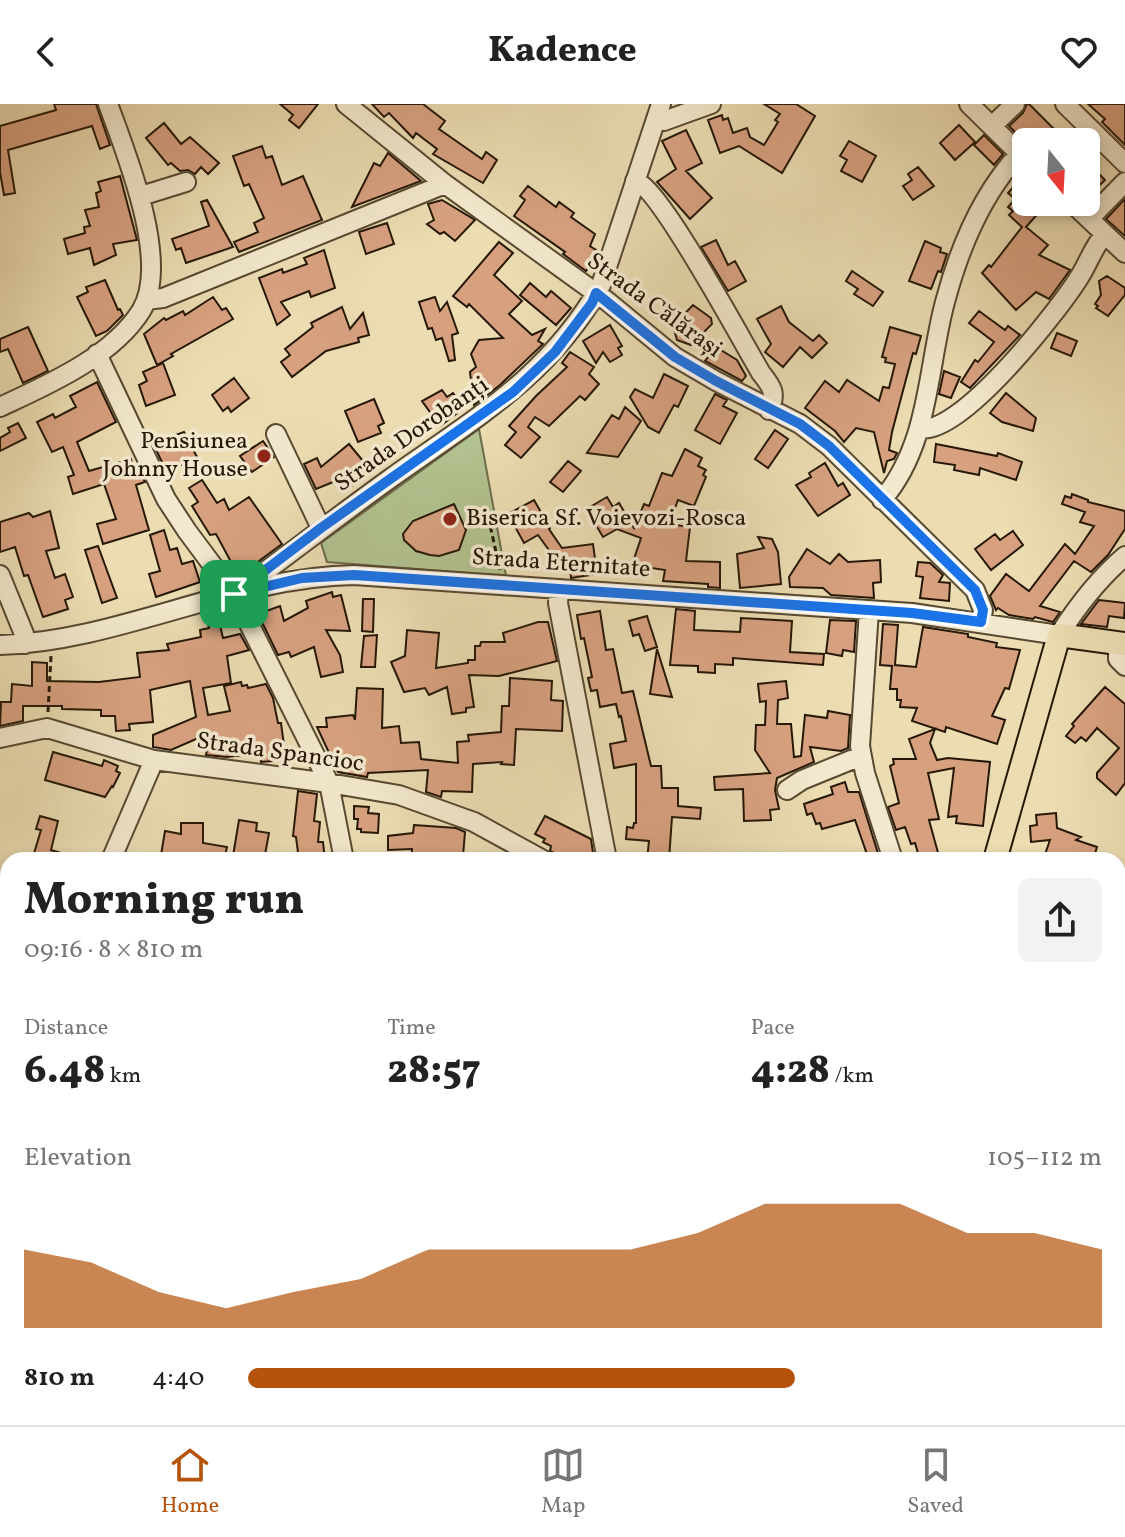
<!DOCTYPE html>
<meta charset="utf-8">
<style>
body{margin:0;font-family:Vollkorn,serif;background:#f2f2f2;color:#222;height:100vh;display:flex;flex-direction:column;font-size:30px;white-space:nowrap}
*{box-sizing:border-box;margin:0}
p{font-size:26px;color:#767676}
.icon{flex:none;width:44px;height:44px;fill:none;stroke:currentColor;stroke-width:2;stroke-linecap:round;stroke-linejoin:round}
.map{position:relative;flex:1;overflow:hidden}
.side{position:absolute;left:0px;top:748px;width:1126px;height:574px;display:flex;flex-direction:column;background:#fff;border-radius:24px 24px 0 0;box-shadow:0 4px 12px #0003}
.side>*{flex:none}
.needle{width:52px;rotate:162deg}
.tools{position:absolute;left:1012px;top:24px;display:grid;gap:16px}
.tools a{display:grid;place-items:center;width:88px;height:88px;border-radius:12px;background:#fff;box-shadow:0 4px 12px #0003;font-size:40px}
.pin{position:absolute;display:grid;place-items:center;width:68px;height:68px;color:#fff;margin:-34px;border-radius:16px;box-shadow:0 4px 12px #0006}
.round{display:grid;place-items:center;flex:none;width:84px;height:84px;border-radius:12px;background:#f2f2f2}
.head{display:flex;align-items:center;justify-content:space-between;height:136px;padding:0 24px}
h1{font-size:44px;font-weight:800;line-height:60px}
.figures{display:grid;grid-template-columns:repeat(3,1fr);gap:12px;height:136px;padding:8px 24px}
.figures div{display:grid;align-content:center}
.figures b{font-size:40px;font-weight:800}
.figures small{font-size:22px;font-weight:400}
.figures p{font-size:22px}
.chart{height:224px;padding:16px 24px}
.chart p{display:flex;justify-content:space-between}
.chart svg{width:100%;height:144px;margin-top:8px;fill:#b45309;opacity:.7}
ul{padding:0 24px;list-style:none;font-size:26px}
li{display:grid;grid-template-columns:128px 96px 1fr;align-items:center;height:60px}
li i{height:20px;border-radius:10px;background:#b45309}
header{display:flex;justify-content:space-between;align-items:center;height:104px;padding:0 24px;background:#fff;font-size:36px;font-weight:800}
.dock{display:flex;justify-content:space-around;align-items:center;height:112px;border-top:2px solid #e0e0e0;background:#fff;font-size:22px;color:#767676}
.dock a{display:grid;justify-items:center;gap:4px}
.dock .selected{color:#b45309}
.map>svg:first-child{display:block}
.green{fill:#b2c290;stroke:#6c6d4b;stroke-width:2}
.building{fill:#d7a180;stroke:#261806;stroke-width:2}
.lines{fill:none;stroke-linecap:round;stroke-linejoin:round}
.minor-casing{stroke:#574931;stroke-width:22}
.major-casing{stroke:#261806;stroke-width:26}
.path{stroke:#261806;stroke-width:3;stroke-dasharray:6 4;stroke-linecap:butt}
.minor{stroke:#f2e8cd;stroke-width:18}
.major{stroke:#ebdcb2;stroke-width:22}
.route-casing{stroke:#fff;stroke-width:16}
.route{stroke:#1a73e8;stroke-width:10}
.poi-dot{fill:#8f2418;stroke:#f2e8cd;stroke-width:3}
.labels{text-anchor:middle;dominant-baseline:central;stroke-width:7;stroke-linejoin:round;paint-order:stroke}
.street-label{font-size:24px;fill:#261806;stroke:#f2e8cd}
.poi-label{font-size:24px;fill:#261806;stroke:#f2e8cd;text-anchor:end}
</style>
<header><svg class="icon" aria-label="back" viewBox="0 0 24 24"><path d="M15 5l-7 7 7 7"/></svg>Kadence<svg class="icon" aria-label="heart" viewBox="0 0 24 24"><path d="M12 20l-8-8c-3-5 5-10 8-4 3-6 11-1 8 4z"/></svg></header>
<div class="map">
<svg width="1125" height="1321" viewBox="0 0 1125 1321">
<rect width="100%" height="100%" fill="#ebdcb2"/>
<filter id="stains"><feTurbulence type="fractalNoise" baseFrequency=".0025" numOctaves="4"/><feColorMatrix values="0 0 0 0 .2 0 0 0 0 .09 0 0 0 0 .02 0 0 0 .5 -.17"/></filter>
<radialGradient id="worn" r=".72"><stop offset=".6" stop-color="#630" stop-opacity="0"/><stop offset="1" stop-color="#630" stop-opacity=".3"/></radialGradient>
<path class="green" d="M479 325 506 472 327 458 321 439Z"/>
<path class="building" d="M54 0H96L110 41 100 45 92 22 8 46 15 89 4 91 0 68V22L56 6Z
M280 0H318L299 24 289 16 293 11Z
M372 0H423L445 17 439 25 482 55 486 48 497 56 483 79 433 50 437 45 416 29 413 34 389 9 384 13Z
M764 0H796L815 12 782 69 739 42 720 49 708 16 722 11 723 16 728 14 733 29 747 24 750 33 764 41 778 18 775 16 780 10Z
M1027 0H1029L1067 38H1025L1009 22 1023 9Z
M1088 0H1125V41L1102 18 1105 15Z
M164 19 181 40 190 33 219 59 208 70 201 63 195 70 188 66 180 67 171 59 168 61 146 34Z
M959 21 975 38 955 56 940 39Z
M686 26 702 59 686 67 712 94 690 115 657 78 676 65 662 37Z
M984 31 1003 50 994 61 974 41Z
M849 37 876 52 862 78 841 67 847 56 840 52Z
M262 42 266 54 272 52 282 81 303 72 322 116 239 148 234 138 258 128 254 119 264 114 249 80 244 82 233 52Z
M388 49 421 77 352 103 374 59 380 62Z
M1086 57 1105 76 1086 94Z
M918 63 934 82 913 96 903 82 912 76 908 70Z
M1026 69V98H1048L1026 123 1048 141 1039 151 1070 166 1049 195 1036 188 1016 206 982 169 989 161 991 163 1022 123 1009 111 1013 107 1008 103 1015 95 1008 89Z
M120 72 137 136 113 140 116 151 94 161 90 144 68 150 64 135 85 129 84 123 90 122 85 106 99 103 96 89 101 87 98 78Z
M528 82 556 103 559 98 574 109 571 113 595 130 590 142 596 146 593 150 596 152 586 167 563 150 565 148 514 112 525 96 520 92Z
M1125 95V132L1106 115Z
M207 96 233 143 186 159 181 144 176 146 172 135 209 122 201 98Z
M442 96 475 116 455 137 444 128 440 130 427 120 434 116 428 100Z
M387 119 394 140 366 150 359 128Z
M716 136 728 161 735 157 746 177 728 187 701 143Z
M925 137 941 144 940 148 947 150 941 168 938 167 931 185 909 177Z
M499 138 513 149 494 171 522 197 509 210 532 231 545 225 538 237 543 240 500 281 474 301 470 268 476 263 471 250 479 236 503 234 469 200 467 203 453 192Z
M324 146 335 184 311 193 309 187 281 198 290 211 277 221 259 174 282 165 283 169 307 160 304 154Z
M852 167 883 188 873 202 854 190 858 185 846 177Z
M1107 172 1125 184V191L1108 212 1096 204 1098 202 1095 200 1101 191 1099 177Z
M105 176 118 206 120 205 123 211 107 227 96 232 77 193 88 188 86 183Z
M530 179 546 193 551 187 571 204 556 221 520 191Z
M213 193 222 206 226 204 233 215 171 250 173 252 157 261 144 230 164 214 166 216 183 207 185 211Z
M435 193 440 207 447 198 458 229 452 231 455 256 449 257 442 234 436 236 432 224 428 225 419 198Z
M693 201 711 214 712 220 691 241 677 236 673 222Z
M781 202 789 218 813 237 819 231 827 239 812 254 800 243 783 263 765 248 771 240 757 215Z
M342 203 350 225 363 209 369 231 358 234 359 238 326 247 292 273 281 258 290 251 285 245 313 223 311 219Z
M979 207 1005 226 1008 222 1020 231 970 284 961 278 975 256 978 258 994 238 969 219Z
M610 221 622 242 618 244 622 251 610 258 603 248 596 259 583 237Z
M28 223 48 267 23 279 8 245 0 248V235Z
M890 223 921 232 916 250 913 249 892 328 889 346 897 349 894 355 887 357 884 369 874 328 856 324 844 338 835 327 805 304 825 277 839 288 847 276 879 297 883 283 889 284 895 260 885 258 886 254 882 253Z
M1057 229 1077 237 1071 252 1051 244Z
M716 243 737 256 746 272 742 277 705 257Z
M570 248 594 263 589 270 599 280 585 296 580 292 549 322 535 313 528 323 540 333 521 354 505 341 516 328 509 322 536 292 567 263 562 259Z
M163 259 175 291 146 302 139 281 147 277 143 268Z
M944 267 960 273 951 294 939 290Z
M664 270 688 282 678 303 674 301 659 329 648 323 630 293 635 285 653 294Z
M234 274 249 294 231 308 228 303 223 307 212 291Z
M97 278 116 318 77 338 89 367 131 355 134 367 139 366 145 378 136 381 149 426 103 440 97 420 116 415 104 380 73 390 68 373 74 371 63 343 52 348 37 318 53 310 55 314 76 303 70 292Z
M442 286 447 293 453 289 464 304 440 322 422 297Z
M1006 289 1036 314 1033 327 1002 318 990 309Z
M715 290 727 296 723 302 737 309 720 340 695 326Z
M374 295 384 319 378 322 381 329 358 338 345 307Z
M625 303 641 317 618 353 587 349 612 311 619 315Z
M18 319 26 334 0 347V334L10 328 8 324Z
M775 326 788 335 768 364 755 355Z
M184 328 198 355 166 367 153 339Z
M263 337 274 353 252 368 240 352Z
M349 340 368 363 362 369 364 372 353 381 351 378 344 384 338 376 316 385 304 360 317 354 321 363Z
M936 340 997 352 998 349 1022 358 1016 376 980 364 979 371 954 366 955 361 934 358Z
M685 345 702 354 698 362 706 366 703 371 706 373 694 402 678 396 669 420 690 423 686 457 720 458V484L708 483V480L663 477 665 466 632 461 641 434 617 425 603 433 590 411 593 408 590 403 607 393 613 403 619 399 634 424 644 400 649 402 662 369 672 372Z
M568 357 581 367 563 388 550 378Z
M825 359 838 382 843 379 850 391 818 412 796 381 811 373 809 369Z
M202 376 217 399 224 395 229 406 249 393 282 440 251 463 250 461 237 469 216 430 210 431 192 402 198 398 189 384Z
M1072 390 1088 396V398L1125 407V425L1108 451 1091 468 1074 457 1040 502 1060 508 1053 518 1035 513 1033 515 1009 511 998 504 996 506 990 492 1006 470 1029 487 1065 440 1075 450 1094 422 1080 418 1085 408 1062 400 1065 392 1071 394Z
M534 396 550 424 549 425 562 444 593 440 597 470 571 474 569 454 559 460 538 431 524 439 508 410Z
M454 400 466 426 459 446 439 452 430 451 416 447 404 436 403 430 413 417Z
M50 407 59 444 46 447 55 474 65 470 73 493 65 496 68 505 43 513 28 471 24 472 15 443 0 448V418L29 409 33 413Z
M164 426 170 446 177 444 182 460 193 457 200 478 156 493 149 470 160 467 150 431Z
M1013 427 1023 441 991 466 975 445 995 430 1000 436Z
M758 433 772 435 778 448 781 480 740 484 737 450 764 444Z
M98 442 117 494 102 499 85 446Z
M807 445 830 460 839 450 848 458 880 456 881 478 873 479 874 494 831 491 823 484 790 483 789 473Z
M918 458 930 459 943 471 939 478 950 479 949 497 920 494 923 473 916 472Z
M332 488 333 493 341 491 350 527 326 526 340 551 343 568 321 573 314 543 291 553 289 548 278 551 258 510 280 502 284 517 308 504 306 497Z
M363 495H374L373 528 362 527Z
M1099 496 1125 499 1124 514 1109 512 1107 523 1081 520Z
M676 505 695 507 694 526 740 528 741 514 792 517 790 548 824 550 823 561 733 554V561L715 560V569L698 568V562L670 561Z
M600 507 606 546 613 545 622 589 633 587 651 662H661L662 684H678V702L701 704 700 715 672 713 669 756H647L649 737 626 735 627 723 633 724 634 719H636V660L614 664 610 640 626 637 621 612 619 613 616 600 600 603 597 586 591 587 588 574 592 573 584 534 581 535 577 511Z
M647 512 657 543 645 547 639 530 633 532 629 517Z
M830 516 856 517 854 548 843 546 842 552 826 549Z
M219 517 223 534 240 530 249 546 227 552 231 579 203 584 208 611 230 607 224 582 241 578 242 582 247 581 248 584 266 580 273 594 278 619H281L286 656 261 658 260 649 227 653 206 651 210 629 171 646 153 643V631L196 613 190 577 150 586 153 618 129 620 130 626 116 627 115 612H101V606L62 605V602H23V617L0 622 1 598H11L12 580 32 582V558L47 559V577L99 578 140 573 137 549 169 546 167 540 201 533 200 526 209 524 208 519Z
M538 518H548L557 557 499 572 469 571 474 603 466 604V608L452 610 447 583 429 591 425 584 404 588 391 558 405 552 407 526 439 529 436 564 468 559V556H475V542H480L481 538H505L503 529Z
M883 520 898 521 895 561 916 563 923 523 968 530V533L997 539 996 543 1020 546 1009 585 1005 584 992 612 1005 616 997 640 946 623 945 628 912 617 917 604 900 603 901 596H897V585H890L892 562 880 561Z
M377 531 375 563H361L364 532Z
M657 545 672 593 650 590Z
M510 574 552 577 551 596 563 597 562 627 516 625 514 661 501 660 502 658 473 660 472 688 442 687 441 693 426 688 428 666 368 669 367 673 338 668 317 623H327L326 614 353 611 355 616 357 584 383 585 382 624 399 622 401 639 419 638 421 655 458 659 457 638 469 637 468 631 501 628 502 602H509Z
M786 577 788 594 778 596 777 620H791L794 653 801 652 805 611 827 614 828 607 850 611 848 644 841 647 810 643 814 658 777 674 775 686 779 705 770 706 771 716 744 717 743 685 715 686 714 673 770 669 755 646 756 621H765L766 597 760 598 758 580Z
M1105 583 1125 600V679L1116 691 1097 674V669L1119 644 1097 624 1086 637 1081 633 1075 639 1066 632 1074 622 1072 620Z
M935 625 930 639 937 656 948 654 990 658 983 722 956 719 957 712 948 713 954 664 928 669 939 715 929 716 940 756H920L915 739 911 740 905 723 896 726 888 703 899 699 890 662 894 660 893 655H916L909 635Z
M53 648 102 662 104 656 118 662 116 667 120 669 113 683 112 682 105 693 45 676Z
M845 678 848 688H859L880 756H869L855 716 822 725 820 719 816 720 812 709 807 711 804 700 833 690 831 683Z
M298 687 317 690 314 717 320 718 318 738H323L325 756H299L296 733 293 732Z
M354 702 369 703 368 709 379 710 378 729 361 728V725H357L358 715H354Z
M1056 709 1057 724 1081 733 1076 736 1097 743 1093 756H1043L1050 736 1031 738 1030 722 1037 721 1036 711Z
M40 712 58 717 51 746 74 753 73 756H32L41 726 36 725Z
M545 712 591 735 594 756H568L550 747 551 742 543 738 545 735 535 730Z
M239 716 257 719 256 727 269 729 264 756 233 752Z
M181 719H203V739L227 743 224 756H188L161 751 165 727 181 730Z
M414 721 456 724 465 728 463 752 447 751V756H412V745L388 746V732L413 729Z"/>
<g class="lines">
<defs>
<path id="minor" d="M346 0 445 80 607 197 675 253 716 277 800 320 829 342 975 486 983 506 981 518
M969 0 1026 56
M1065 0 1125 59
M657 14 664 17 711 0
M992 22 1015 0
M635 77C660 83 743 239 761 269 772 283 777 289 769 306
M141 92 186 78
M1071 98 1125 149
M1089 115 1125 78
M146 196 163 194 445 80
M97 250 166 395 187 427 234 490 329 679 344 756
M0 303C47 281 112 253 141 207 171 159 126 49 108 0
M920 324C959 334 1060 205 1080 172 1089 158 1093 143 1105 130
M276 330 321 424
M882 396C930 340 927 265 945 198 959 145 982 90 1019 50
M0 471 24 530 25 540
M243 484C292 448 341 410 391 374 475 314 548 274 601 181L661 0
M559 487 558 499 607 756
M869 506 860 642 865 669 893 756
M1118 539V555L1125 562
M0 541C121 537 233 473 354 471L912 509 1059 531C1078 501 1098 475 1125 452
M0 634 47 624 154 656 329 679 399 691 474 718 543 756
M787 686 802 676 861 652
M111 756 154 656
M1118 876 1125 875
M0 897 8 901
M1118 1057 1125 1062
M0 1084 8 1069
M1118 1241H1125
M201 1314 230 1321
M580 1314 620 1321
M263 1321 265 1314
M487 1321 499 1314
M778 1321 779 1314"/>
<path id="major" d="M995 756 1059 531 1125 540
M1118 1046 1125 1034
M1117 1314 1119 1321"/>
</defs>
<use href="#minor" class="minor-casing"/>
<use href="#major" class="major-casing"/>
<path class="path" d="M486 403 500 466
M48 608 51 552"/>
<use href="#minor" class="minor"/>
<use href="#major" class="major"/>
</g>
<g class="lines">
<defs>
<path id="route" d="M596 189 675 253 716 277 800 320 829 342 975 486 983 506 981 518 912 509 354 471 302 474 234 490 321 424 513 288 555 248 592 199Z"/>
</defs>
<use href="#route" class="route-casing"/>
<use href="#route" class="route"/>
</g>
<g class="poi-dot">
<circle cx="264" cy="352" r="8"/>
<circle cx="450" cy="415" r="8"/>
</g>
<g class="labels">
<g class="street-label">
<text transform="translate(654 202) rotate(36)">Strada Călărași</text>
<text transform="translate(412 331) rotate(-35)">Strada Dorobanți</text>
<text transform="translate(561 460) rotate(4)">Strada Eternitate</text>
<text transform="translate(280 649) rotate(8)">Strada Spancioc</text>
</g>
<g class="poi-label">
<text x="248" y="338">Pensiunea<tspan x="248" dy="28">Johnny House</tspan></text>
<text x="466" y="415" text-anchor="start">Biserica Sf. Voievozi-Rosca</text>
</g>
</g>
<rect width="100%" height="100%" filter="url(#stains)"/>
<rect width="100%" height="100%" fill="url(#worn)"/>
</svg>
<div class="tools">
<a><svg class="needle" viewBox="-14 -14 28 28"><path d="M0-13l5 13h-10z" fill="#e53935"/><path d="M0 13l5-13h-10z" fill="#767676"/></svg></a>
</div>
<div class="pin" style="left:234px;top:490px;background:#1e9e55"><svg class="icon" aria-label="arrive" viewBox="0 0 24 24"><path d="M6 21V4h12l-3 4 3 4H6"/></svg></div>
<section class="side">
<div class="head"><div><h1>Morning run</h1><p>09:16 · 8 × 810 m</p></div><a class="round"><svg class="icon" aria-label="share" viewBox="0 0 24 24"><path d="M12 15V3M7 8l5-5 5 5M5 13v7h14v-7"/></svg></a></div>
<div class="figures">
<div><p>Distance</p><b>6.48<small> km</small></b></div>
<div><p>Time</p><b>28:57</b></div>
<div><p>Pace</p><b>4:28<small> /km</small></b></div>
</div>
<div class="chart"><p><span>Elevation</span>105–112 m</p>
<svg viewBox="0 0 160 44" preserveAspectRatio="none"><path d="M0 44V20L10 24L20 33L30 38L40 33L50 29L60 20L70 20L80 20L90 20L100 15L110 6L120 6L130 6L140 15L150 15L160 20V44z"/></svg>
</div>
<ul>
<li><b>810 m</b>4:40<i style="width:64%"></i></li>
</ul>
</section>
</div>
<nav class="dock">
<a class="selected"><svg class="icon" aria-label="home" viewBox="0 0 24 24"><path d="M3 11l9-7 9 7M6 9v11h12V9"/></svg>Home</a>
<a><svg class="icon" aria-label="map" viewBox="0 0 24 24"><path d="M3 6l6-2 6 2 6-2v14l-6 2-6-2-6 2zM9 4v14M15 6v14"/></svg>Map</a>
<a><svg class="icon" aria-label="saved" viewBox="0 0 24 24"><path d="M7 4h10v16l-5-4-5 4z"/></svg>Saved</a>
</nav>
